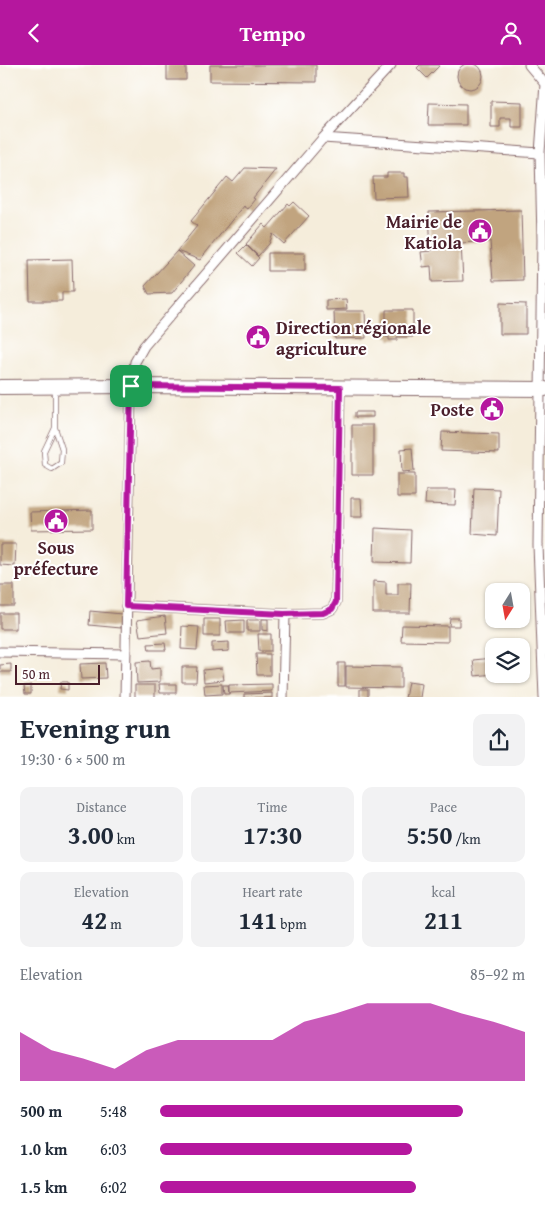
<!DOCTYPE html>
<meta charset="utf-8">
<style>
body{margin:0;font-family:"Gentium Book Plus",serif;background:#f2f2f3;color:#1f2937;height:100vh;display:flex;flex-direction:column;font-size:19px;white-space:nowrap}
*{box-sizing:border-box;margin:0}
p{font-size:16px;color:#747a83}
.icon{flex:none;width:28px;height:28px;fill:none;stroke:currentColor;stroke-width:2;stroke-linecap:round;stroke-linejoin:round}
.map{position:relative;height:632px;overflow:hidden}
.side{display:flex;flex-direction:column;background:#fff;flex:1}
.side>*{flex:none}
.needle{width:32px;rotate:191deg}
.tools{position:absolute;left:485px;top:518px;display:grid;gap:10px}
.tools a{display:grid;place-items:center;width:45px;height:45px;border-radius:10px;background:#fff;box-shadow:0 1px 4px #0004;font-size:25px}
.scale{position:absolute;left:15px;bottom:12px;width:85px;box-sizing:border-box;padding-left:5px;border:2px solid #4a1f2b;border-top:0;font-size:14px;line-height:18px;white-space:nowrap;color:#4a1f2b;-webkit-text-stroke:4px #fff;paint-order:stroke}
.pin{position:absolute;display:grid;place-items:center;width:42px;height:42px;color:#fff;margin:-21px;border-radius:10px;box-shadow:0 2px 8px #0006}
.round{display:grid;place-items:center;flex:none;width:52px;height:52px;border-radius:10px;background:#f2f2f3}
.summary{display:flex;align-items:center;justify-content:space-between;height:85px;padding:0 20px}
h1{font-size:28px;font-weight:600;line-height:38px}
.figures{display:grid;grid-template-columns:repeat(3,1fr);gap:8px;height:85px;padding:5px 20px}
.figures div{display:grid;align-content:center;border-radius:10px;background:#f2f2f3;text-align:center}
.figures b{font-size:25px;font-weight:600}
.figures small{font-size:14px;font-weight:400}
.figures p{font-size:14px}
.chart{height:140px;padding:10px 20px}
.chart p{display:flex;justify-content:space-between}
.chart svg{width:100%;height:90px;margin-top:5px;fill:#b5179e;opacity:.7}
ul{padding:0 20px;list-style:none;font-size:16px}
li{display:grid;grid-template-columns:80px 60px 1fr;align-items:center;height:38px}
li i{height:12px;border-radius:6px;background:#b5179e}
header{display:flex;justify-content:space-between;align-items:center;height:65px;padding:0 20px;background:#b5179e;color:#fff;font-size:22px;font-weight:600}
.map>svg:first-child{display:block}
.building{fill:#c1a47f}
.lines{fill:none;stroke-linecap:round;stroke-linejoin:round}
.lane-casing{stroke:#866769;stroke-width:6}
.street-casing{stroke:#866769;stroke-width:11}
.primary-casing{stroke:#866769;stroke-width:16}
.lane{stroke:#fff;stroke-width:4.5}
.street{stroke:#fff;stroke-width:9}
.primary{stroke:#fff;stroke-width:14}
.route-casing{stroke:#fff;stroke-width:10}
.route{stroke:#b5179e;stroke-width:6}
.labels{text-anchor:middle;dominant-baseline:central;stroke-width:4;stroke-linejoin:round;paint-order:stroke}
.poi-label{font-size:18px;font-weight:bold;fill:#4a1f2b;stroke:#fff;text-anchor:end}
</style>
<header><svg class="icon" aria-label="back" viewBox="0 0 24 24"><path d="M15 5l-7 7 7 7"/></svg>Tempo<svg class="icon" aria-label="person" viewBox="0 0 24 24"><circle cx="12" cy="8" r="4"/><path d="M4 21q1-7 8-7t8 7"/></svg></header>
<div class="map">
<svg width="545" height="633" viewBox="0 0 545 633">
<rect width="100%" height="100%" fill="#fff"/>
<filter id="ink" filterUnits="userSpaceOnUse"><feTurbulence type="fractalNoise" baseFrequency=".02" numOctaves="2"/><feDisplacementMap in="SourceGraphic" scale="10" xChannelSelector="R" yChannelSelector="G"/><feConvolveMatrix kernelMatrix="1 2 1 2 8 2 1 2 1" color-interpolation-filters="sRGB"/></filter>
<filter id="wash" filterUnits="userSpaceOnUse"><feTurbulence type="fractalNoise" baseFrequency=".0096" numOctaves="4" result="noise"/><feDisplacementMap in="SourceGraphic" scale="20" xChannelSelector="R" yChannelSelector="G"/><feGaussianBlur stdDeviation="1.12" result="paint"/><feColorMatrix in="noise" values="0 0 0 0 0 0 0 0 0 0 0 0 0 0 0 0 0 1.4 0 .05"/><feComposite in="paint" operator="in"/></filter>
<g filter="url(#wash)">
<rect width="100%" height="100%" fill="#f5eddb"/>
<g id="blocks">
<path class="building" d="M457 11a13 13 0 1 1 26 0a13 13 0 1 1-26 0Z
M167 0H186V15H167Z
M210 0H316V17L210 16Z
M420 0H440L427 13 417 3Z
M491 36 522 37V62H511V53H500V62H491Z
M429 38 466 39V60H428Z
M245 103 276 104 253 133 255 134 247 144 243 141 200 195 177 186 194 201 172 228 149 229 145 221 177 186 197 161 191 156 227 112 233 117Z
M387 108H404V112H408L409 132 374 133 373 112H387Z
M294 137 309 151 284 179 273 169 269 179 258 191 246 179 263 159 267 163 288 139 290 141Z
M521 145 523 215 493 216 490 176 461 178 463 216 432 217 431 201 423 202 421 187 431 186 429 147Z
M246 180 259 193 252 201 238 188Z
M268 188H305V206H268Z
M72 194 73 227H62V236H30L29 195Z
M346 234 347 244 326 245V235Z
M500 238 526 239V269H500Z
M386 245H413V272H397V275H389V272H386Z
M334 246H365L366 273 335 274Z
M355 347H373V352H355Z
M352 360H373V410H352Z
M442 367 499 369V388L441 386Z
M412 383 414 406 402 407 401 384Z
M397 409H415V432H397Z
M474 423 499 424 497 471 472 469Z
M426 425H456L455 440 425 439Z
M351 433H361L362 452H351Z
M92 445V464L31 465 30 447Z
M375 463 411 465 410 498 374 497Z
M0 479H16L15 501 0 500Z
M373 516 386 517V530H398V518H411L410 548H373Z
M0 520H14V541H0Z
M90 546 122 549 121 563 89 560Z
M0 548H16V564H0Z
M165 551 167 568 140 571 137 555Z
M450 553H459V561H449Z
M204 554H220V571H204Z
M262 554H268V566L262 565Z
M244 555V568H227L226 556Z
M247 555H260V566H247Z
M402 560 448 561V577L401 576Z
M182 561 199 562 197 585 181 584Z
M258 569H271V586H259Z
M229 577V586L212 587V578Z
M165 578 166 585H149L148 579Z
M256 589H270V610H257Z
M493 593 494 609 475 611 473 595Z
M150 596 151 604 160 603V617L137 618 136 597Z
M105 598 106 613 81 614 80 599Z
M338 598H345V621H338Z
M11 599V607H0V600Z
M346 601 401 602V623L346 622Z
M182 602H197L196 617H182Z
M222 603 224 615 204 617 203 605Z
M61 617H68V625L60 624Z
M408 617 422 619 420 633H405Z
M159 619H176V628H160Z
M222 619V629L205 630 204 620Z
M272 619V626L229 628V620Z
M31 620V629H25L24 621Z
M135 620H155V633H135Z
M223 620H228L229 629H224Z
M360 624H368V633H360Z
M272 628V633H244V629Z"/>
</g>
</g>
<g filter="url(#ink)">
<use href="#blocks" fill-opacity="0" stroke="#866769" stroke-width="1"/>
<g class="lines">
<defs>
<path id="lane" d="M55 363 44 386 45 400 52 404 61 398 62 384 55 363V323"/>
<path id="street" d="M529 0 545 19 540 88 542 175 538 480 544 633
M323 73 540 88
M126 541 285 549 323 548 332 544 336 537 340 323
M0 587 126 589
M125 633 131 321 135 297 144 281 323 73 391 0
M283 633 285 549"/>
<path id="primary" d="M0 322 131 321 545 324"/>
</defs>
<use href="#lane" class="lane-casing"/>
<use href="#street" class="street-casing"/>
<use href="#primary" class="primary-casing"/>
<use href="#lane" class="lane"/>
<use href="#street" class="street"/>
<use href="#primary" class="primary"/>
</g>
</g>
<g class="lines" filter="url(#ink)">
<defs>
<path id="route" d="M131 321 340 323 336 537 332 544 323 548 284 549 126 541Z"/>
</defs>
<use href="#route" class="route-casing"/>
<use href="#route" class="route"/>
</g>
<defs>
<symbol id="civic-disc" viewBox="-11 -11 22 22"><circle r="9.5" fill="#b5179e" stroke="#fff"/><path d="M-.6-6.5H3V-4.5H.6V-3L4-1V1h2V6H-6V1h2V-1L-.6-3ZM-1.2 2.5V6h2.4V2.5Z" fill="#fff"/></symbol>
</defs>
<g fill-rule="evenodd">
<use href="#civic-disc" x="466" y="152" width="28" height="28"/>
<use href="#civic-disc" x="244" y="258" width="28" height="28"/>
<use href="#civic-disc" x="478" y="330" width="28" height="28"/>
<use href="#civic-disc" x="42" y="442" width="28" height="28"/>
</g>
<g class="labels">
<g class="poi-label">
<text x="462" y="156">Mairie de<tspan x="462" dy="21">Katiola</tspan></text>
<text x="276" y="262" text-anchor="start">Direction régionale<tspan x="276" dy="21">agriculture</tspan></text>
<text x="474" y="344">Poste</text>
<text x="56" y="482" text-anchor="middle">Sous<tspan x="56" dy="21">préfecture</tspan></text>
</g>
</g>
</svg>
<div class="tools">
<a><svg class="needle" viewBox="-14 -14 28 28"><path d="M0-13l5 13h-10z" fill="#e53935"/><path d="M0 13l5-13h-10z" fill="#747a83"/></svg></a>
<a><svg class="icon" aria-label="layers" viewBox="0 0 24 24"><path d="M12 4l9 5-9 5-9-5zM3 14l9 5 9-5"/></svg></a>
</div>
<div class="scale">50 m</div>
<div class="pin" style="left:131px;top:321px;background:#1e9e55"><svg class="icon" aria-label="arrive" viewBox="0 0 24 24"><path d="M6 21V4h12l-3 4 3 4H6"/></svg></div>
</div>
<section class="side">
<div class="summary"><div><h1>Evening run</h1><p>19:30 · 6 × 500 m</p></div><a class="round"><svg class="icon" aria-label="share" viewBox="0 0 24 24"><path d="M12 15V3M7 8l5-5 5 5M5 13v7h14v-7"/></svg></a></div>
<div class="figures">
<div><p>Distance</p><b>3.00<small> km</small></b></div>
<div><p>Time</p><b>17:30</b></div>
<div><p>Pace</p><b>5:50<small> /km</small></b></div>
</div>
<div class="figures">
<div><p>Elevation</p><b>42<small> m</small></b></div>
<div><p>Heart rate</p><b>141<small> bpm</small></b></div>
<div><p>kcal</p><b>211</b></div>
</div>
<div class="chart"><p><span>Elevation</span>85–92 m</p>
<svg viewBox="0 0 160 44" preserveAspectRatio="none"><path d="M0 44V20L10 29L20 33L30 38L40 29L50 24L60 24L70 24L80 24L90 15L100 11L110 6L120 6L130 6L140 11L150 15L160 20V44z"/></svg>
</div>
<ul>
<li><b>500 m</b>5:48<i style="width:83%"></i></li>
<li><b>1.0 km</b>6:03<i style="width:69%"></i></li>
<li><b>1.5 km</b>6:02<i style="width:70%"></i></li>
</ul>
</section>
